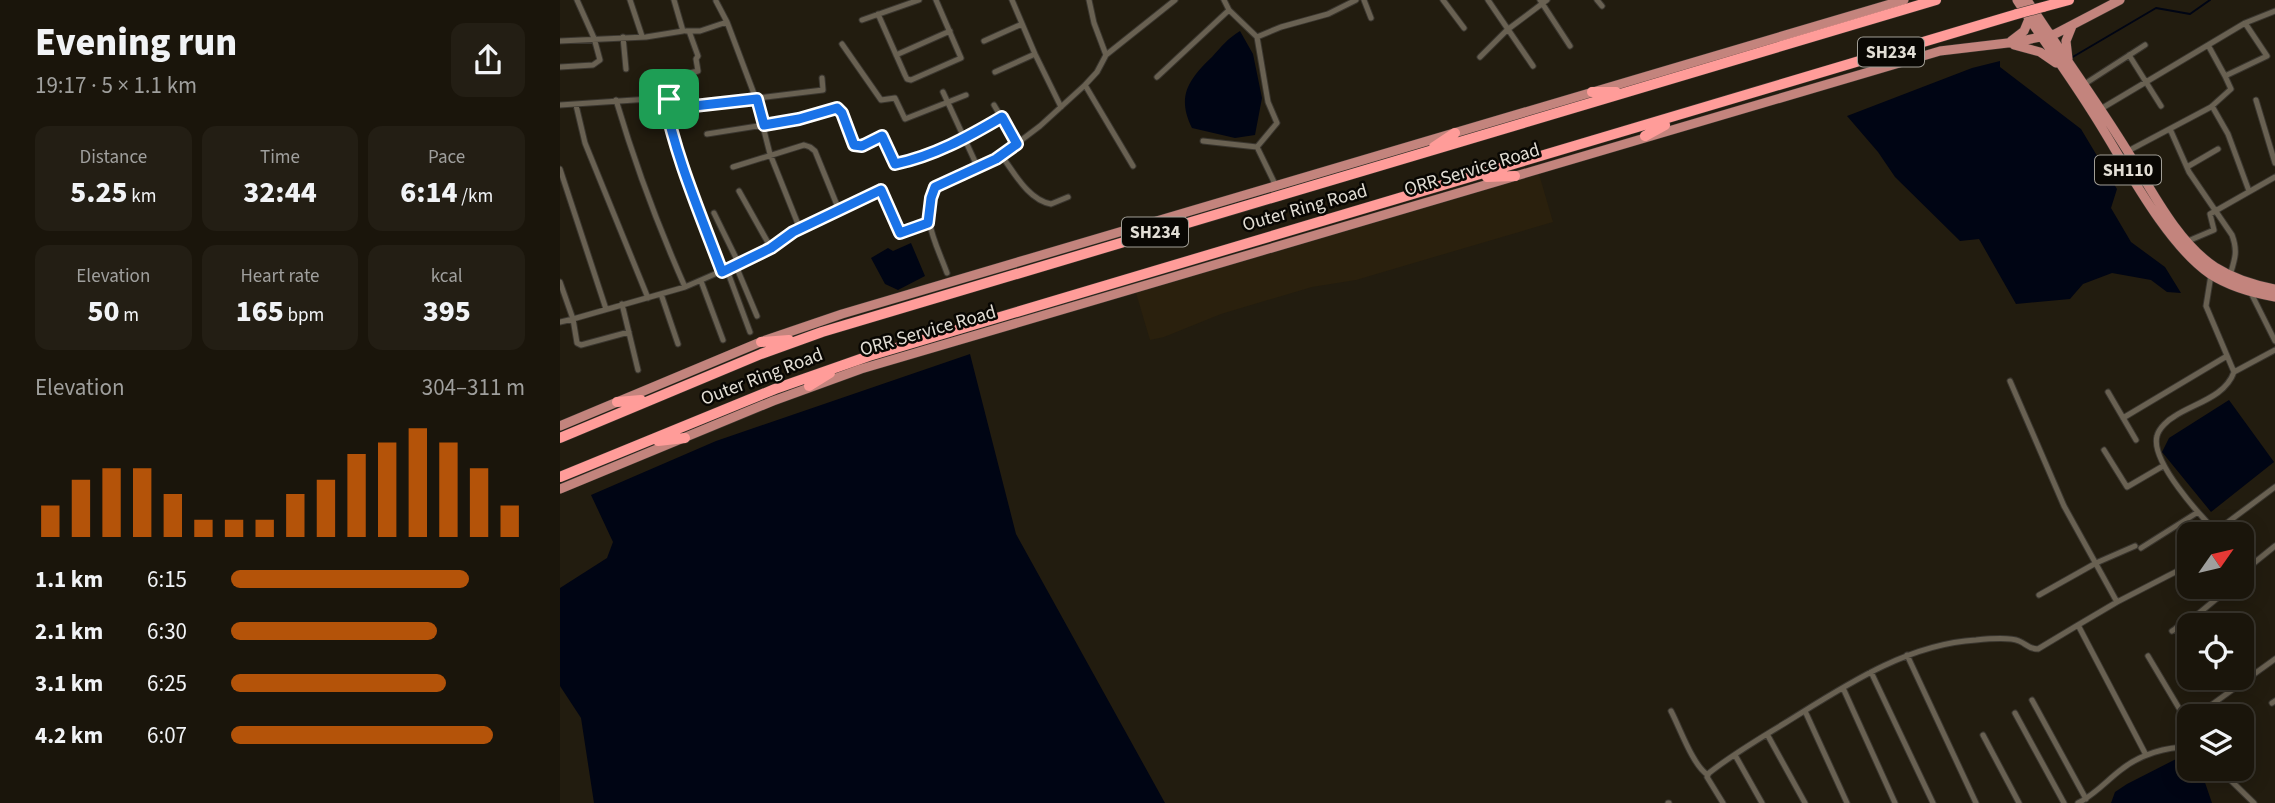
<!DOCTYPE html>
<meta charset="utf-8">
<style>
body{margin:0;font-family:"Source Sans 3",sans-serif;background:#231e14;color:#f1f3f6;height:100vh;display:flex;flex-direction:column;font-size:26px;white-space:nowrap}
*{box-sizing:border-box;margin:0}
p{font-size:23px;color:#9f9f9d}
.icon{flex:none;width:38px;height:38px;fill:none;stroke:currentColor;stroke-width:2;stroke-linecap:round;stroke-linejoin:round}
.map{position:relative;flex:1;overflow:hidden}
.sheet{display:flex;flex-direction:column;background:#1a150b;width:560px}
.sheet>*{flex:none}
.needle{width:46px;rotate:56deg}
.tools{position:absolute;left:1617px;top:522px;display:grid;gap:14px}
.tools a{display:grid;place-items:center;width:77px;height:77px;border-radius:14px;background:#1a150b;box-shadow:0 4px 18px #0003,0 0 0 2px #38342c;font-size:35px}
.pin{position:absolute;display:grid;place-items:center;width:60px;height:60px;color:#fff;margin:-30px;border-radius:14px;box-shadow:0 4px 10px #0006}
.round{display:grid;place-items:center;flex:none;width:74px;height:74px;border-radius:14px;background:#231e14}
.head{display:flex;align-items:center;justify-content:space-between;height:119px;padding:0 35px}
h1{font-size:38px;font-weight:800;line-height:52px}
.figures{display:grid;grid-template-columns:repeat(3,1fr);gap:10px;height:119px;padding:7px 35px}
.figures div{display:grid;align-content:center;border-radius:14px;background:#231e14;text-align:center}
.figures b{font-size:30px;font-weight:800}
.figures small{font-size:19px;font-weight:400}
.figures p{font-size:19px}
.chart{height:196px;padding:14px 35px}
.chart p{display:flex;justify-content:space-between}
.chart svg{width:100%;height:126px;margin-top:7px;stroke:#b45309;stroke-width:6}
ul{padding:0 35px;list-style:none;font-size:23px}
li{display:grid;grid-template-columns:112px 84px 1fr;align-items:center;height:52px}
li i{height:18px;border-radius:9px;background:#b45309}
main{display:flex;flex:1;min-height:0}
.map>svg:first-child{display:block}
.built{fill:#2a200d}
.water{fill:#000514}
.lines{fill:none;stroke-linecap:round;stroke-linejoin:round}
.stream{stroke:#000514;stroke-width:2}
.street-casing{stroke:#3a362f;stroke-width:7}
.primary-casing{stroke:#3a362f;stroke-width:10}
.highway-casing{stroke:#3a362f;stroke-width:11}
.street{stroke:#696152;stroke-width:5}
.primary{stroke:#c3847d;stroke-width:9}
.highway{stroke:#ff9c99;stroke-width:10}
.highway-bridge-casing{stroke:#3a362f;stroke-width:11;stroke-linecap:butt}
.highway-bridge{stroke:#ff9c99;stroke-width:10}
.route-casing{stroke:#fff;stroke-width:14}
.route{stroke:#1a73e8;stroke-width:9}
.labels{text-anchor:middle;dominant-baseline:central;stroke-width:5;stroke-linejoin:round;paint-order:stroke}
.shield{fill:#090703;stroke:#a19e96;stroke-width:2}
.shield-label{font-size:18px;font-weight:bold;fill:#e2ded5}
.street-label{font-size:19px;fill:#e2ded5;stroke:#090703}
</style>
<main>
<section class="sheet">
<div class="head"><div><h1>Evening run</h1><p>19:17 · 5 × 1.1 km</p></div><a class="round"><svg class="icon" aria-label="share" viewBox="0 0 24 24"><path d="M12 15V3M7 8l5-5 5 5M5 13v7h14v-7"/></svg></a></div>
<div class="figures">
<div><p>Distance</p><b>5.25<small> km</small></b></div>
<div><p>Time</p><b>32:44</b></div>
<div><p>Pace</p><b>6:14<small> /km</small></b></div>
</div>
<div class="figures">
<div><p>Elevation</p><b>50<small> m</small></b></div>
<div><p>Heart rate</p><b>165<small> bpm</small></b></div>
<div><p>kcal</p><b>395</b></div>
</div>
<div class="chart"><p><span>Elevation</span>304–311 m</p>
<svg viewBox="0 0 160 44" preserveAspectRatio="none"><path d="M5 44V33M15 44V24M25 44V20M35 44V20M45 44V29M55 44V38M65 44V38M75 44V38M85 44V29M95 44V24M105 44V15M115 44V11M125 44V6M135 44V11M145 44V20M155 44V33"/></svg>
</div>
<ul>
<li><b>1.1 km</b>6:15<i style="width:81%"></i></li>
<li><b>2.1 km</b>6:30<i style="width:70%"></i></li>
<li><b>3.1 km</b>6:25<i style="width:73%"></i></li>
<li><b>4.2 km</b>6:07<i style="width:89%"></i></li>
</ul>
</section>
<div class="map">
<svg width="1715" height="803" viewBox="0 0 1715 803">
<rect width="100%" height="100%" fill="#221c0f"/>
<path class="built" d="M979 174 993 222 796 280 752 287 661 314 604 337 590 340 576 293Z"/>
<path class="water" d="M680 31 693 54 702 98 695 135 675 138 632 128C616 96 629 79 652 57 662 46 667 39 680 31Z
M1440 61V67L1521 129 1557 189 1551 208 1571 242 1605 267 1621 293 1607 292 1591 280 1552 273 1523 284 1510 299 1456 304 1419 239 1400 241 1335 177 1318 152 1287 116 1412 68Z
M351 243 365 276 338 290 325 284 311 258 328 248 333 251Z
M410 354 456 534 605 803H34L21 718 0 686V588L47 558 53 542 31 495 156 441Z
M1669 400 1714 462 1651 512 1602 452 1609 438Z
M1618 758H1629V768H1640L1652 803H1551L1555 792 1567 784Z"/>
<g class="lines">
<path class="stream" d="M1511 58 1596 8 1630 14 1650 0"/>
<defs>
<path id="street" d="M70 0 82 36
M452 0 475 54 501 107
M529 0 534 23 546 55
M664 0 669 10
M804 0 811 18
M883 0 904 28
M928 0 973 66
M980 0 1010 46
M1037 0 1042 6
M156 1 167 22 196 99 210 154 240 229
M318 14 345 75 347 79 351 80 401 58 376 0
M302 20 359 0
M1685 23 1715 11
M126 31H140L167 22
M129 31 138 56 136 59 138 71 130 73
M63 37 66 69
M0 41 86 37 123 31 114 0
M424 41 462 24
M282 44 321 100 335 98 345 119 406 95
M1648 45 1665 76
M336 55 390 31
M1569 55 1601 106
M920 57 947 30 987 0
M0 67 33 65 40 60 34 38 17 0
M435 72 475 54
M597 77 669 10 697 37 721 27 768 14 796 0
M525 85 573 166
M1523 85 1585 45
M383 92 418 168
M104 98C116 158 141 215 162 272
M56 100C75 164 98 226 125 287
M1696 100 1715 163
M0 105 104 98 134 106 263 90 262 78
M16 105 25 143 88 298
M434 105 457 144
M1652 106 1668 134 1689 191
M1539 110 1685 23 1707 56 1665 76 1671 89 1651 107 1568 151
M1610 129 1629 172 1672 235C1678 251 1675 259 1670 275
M147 134 223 122 277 108 282 113 294 146H302L322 136 335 164C374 157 408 137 441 117
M643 141 697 147 716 186
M697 147 717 123 708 102 697 37
M441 155C454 172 468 200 491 204L508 197
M173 167 244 145 250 147 255 151 279 210
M1627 167 1658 149
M0 169 46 309
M179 191 211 248
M154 213 179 264
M1628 241 1654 230 1650 214 1715 177
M176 266 197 316
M167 270 190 332
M387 273C377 245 359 216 375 187L436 159 480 126 525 85 537 72 546 55 615 0
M1651 275 1646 306 1674 372C1665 397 1635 403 1615 416 1608 420 1599 428 1597 436 1590 461 1641 517 1659 534
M141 281 163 340
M0 282 13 319 125 287 194 257 233 232 321 190 340 233 368 223
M1691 293 1715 341
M101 294 118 344
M62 304 78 370
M0 322 13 319 17 343 21 345 69 332
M1674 372 1715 350
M1450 381 1504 506 1557 602
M1548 392 1576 440
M1563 418 1667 356
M1544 450 1567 487 1603 466
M1656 531 1715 487
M1581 548 1638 512
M1682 557 1689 567 1715 546
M1682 579 1691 572 1689 567
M1479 595 1536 563 1575 546
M1638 614 1645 625
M1616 628 1629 648
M1612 631 1638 614 1672 586
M1347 655 1416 803
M1588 656 1629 725
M1311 672 1373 803
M1283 688 1335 803
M1472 700 1526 799
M1712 703 1715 701
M1111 711C1120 728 1133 766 1148 775
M1245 711 1287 803
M1455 713 1504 803
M1636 716 1715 659
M1207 734 1245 803
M1423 735 1459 803
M1175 755 1202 803
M1586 755 1518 625 1557 602 1629 565
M1658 768 1694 803
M1108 803H1109
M1163 803 1147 777 1149 773C1173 754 1199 739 1225 723 1283 687 1346 644 1416 640 1426 639 1450 637 1459 641 1467 644 1468 649 1478 649L1518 625
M1518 803C1536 794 1547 780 1562 769 1581 754 1606 747 1629 747"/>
<path id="primary" d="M1457 0C1482 39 1510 76 1534 115 1564 162 1605 243 1650 274 1670 287 1692 293 1715 297
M1467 0C1500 51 1536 100 1568 152 1591 189 1617 242 1655 267 1674 279 1694 285 1715 289
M1451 41 1464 31 1469 19
M1454 45 1480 52 1496 63
M1508 59 1506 41 1512 26
M0 426 203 341 282 314 1344 0
M0 489 213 401 301 369 1380 51 1456 42 1495 34 1560 0"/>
<path id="highway" d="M1483 7 1509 0
M1032 92H1056
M1085 136 1105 125
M874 147 895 133
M927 177 955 176
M201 342 229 340
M249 386 270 373
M57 402 81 400
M0 438 201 354 262 332 1376 0
M98 441 125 438
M0 477 215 389 309 356 1457 14"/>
</defs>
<use href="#street" class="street-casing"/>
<use href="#primary" class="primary-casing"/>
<use href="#highway" class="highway-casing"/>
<use href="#street" class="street"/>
<use href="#primary" class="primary"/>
<use href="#highway" class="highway"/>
<defs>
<path id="highway-bridge" d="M1457 14 1483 7"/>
</defs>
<use href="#highway-bridge" class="highway-bridge-casing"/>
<use href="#highway-bridge" class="highway-bridge"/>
</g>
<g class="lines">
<defs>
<path id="route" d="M104 98 134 106 197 99 204 125 239 119 277 108 282 113 294 145 302 146 322 136 335 164C374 156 408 137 442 117L457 144 436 159 375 187 371 198 368 223 340 233 321 190 233 232 211 248 162 272C141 215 116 159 104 98Z"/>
</defs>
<use href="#route" class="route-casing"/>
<use href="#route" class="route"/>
</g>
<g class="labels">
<g class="shield">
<rect x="1298" y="37.5" width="66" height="29" rx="5"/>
<rect x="1535" y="155.5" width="66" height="29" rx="5"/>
<rect x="562" y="217.5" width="66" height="29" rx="5"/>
</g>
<g class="shield-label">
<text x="1331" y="52">SH234</text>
<text x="1568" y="170">SH110</text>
<text x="595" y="232">SH234</text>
</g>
<g class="street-label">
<text transform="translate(912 170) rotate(-17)">ORR Service Road</text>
<text transform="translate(745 208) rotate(-16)">Outer Ring Road</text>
<text transform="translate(368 331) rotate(-16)">ORR Service Road</text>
<text transform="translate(202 377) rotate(-21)">Outer Ring Road</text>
</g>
</g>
</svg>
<div class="tools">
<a><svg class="needle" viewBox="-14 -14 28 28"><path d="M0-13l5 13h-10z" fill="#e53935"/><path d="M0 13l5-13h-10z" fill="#9f9f9d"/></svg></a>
<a><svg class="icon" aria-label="locate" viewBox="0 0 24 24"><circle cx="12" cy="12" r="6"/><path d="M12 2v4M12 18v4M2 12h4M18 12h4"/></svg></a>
<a><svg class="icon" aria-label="layers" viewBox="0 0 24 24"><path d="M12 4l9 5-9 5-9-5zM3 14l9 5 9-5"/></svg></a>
</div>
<div class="pin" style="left:109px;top:99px;background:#1e9e55"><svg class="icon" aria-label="arrive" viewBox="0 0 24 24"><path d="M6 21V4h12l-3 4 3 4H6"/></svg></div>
</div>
</main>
